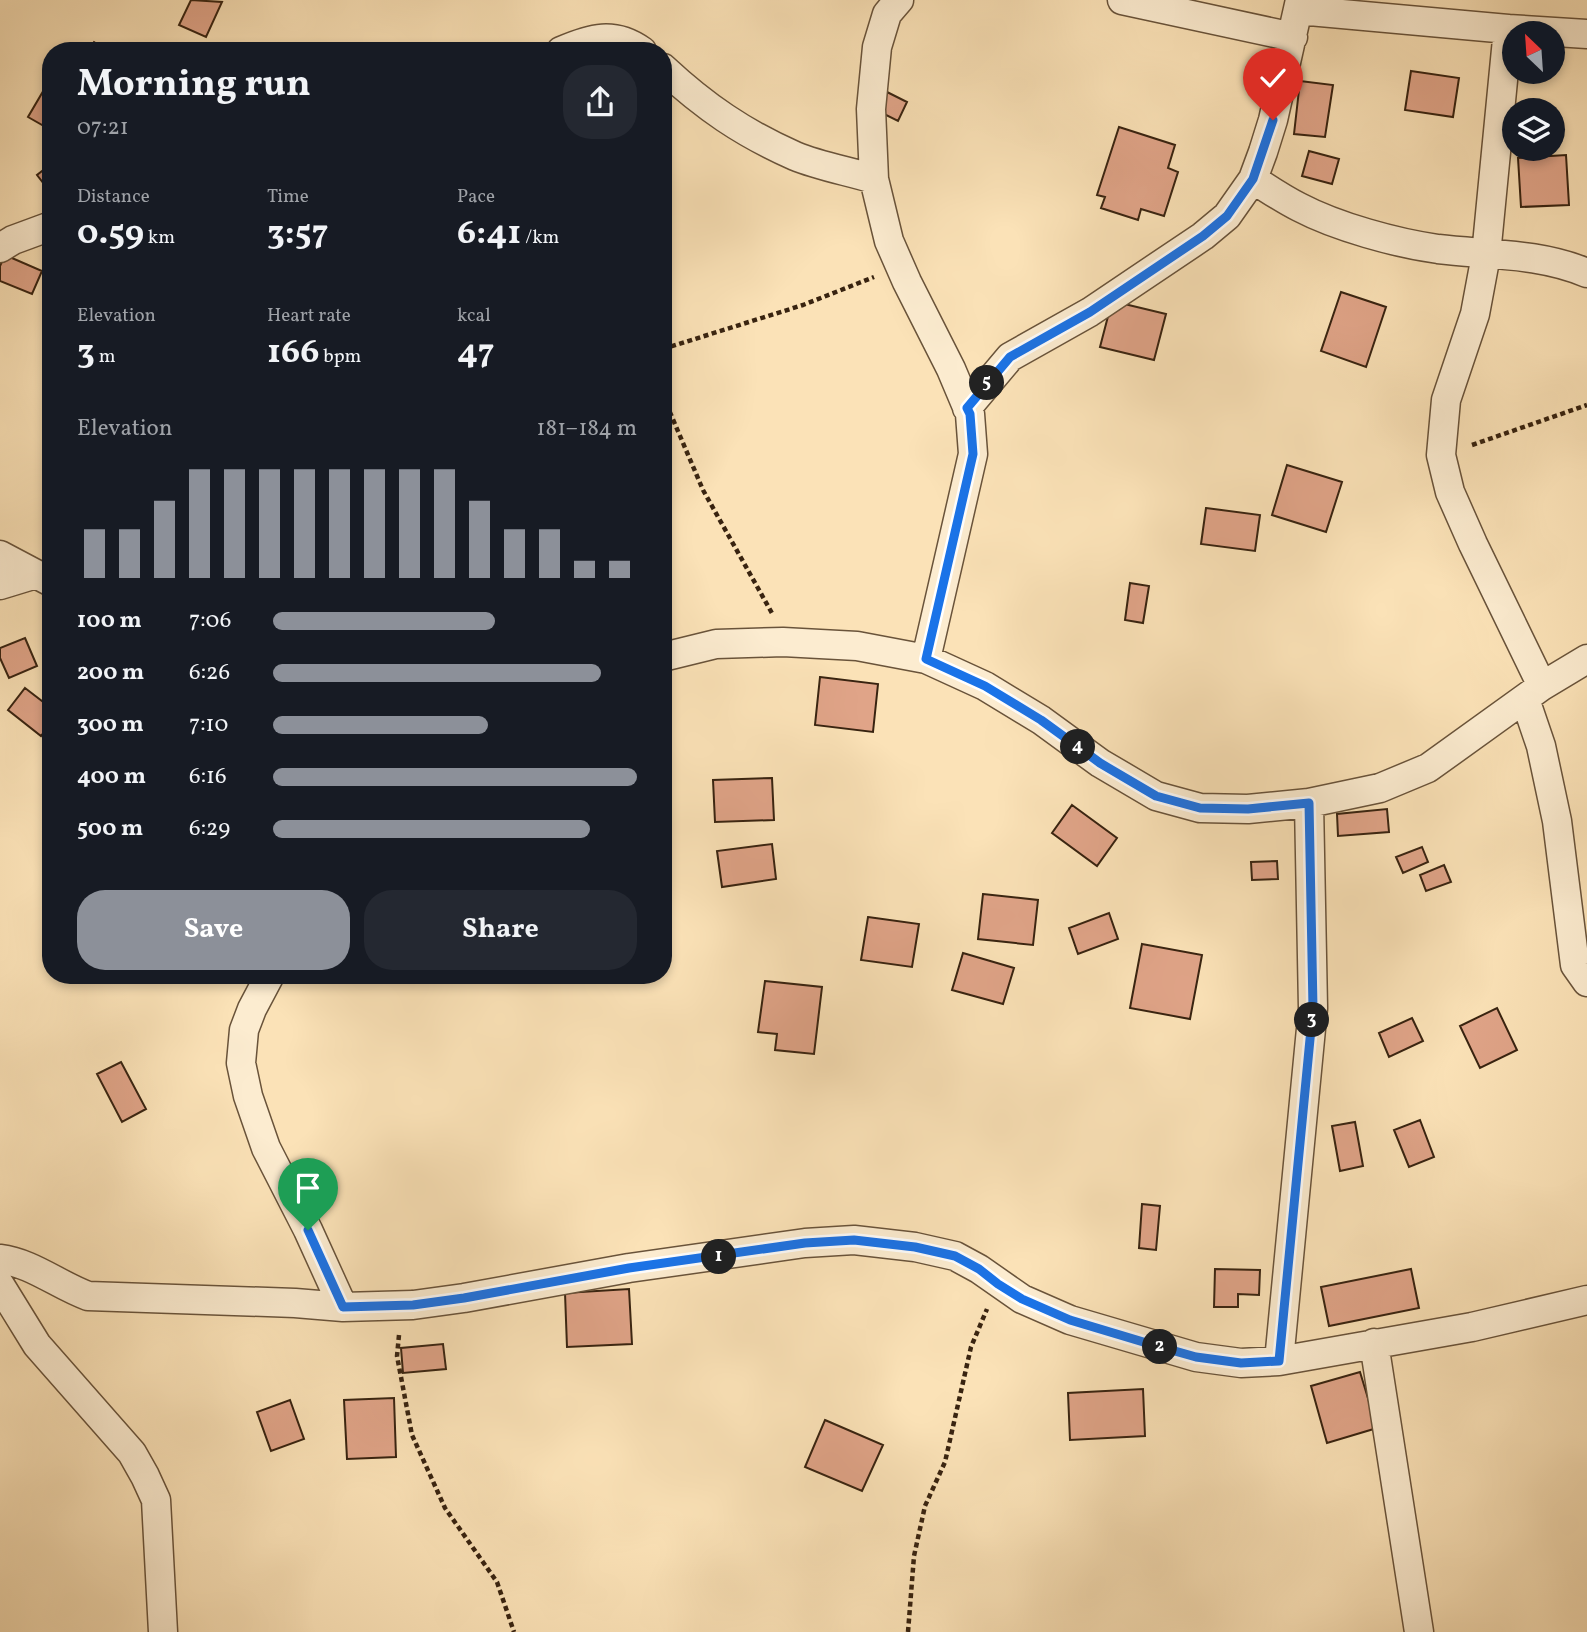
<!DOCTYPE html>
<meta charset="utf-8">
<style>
body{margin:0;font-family:Vollkorn,serif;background:#242831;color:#f1f3f6;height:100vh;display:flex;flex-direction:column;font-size:26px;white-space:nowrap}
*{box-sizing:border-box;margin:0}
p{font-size:23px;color:#9ea1a6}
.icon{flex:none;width:38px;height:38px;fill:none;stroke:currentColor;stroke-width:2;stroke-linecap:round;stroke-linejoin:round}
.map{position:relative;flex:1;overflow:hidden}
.panel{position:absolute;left:42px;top:42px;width:630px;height:942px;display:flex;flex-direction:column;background:#171b24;border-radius:28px;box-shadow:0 4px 10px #0003}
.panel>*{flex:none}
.needle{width:46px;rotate:335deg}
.controls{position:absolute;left:1502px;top:21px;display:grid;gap:14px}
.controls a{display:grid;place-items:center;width:63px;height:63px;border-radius:50%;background:#171b24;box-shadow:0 4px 10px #0003;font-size:35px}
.pin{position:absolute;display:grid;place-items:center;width:60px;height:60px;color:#fff;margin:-72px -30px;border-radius:50% 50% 50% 0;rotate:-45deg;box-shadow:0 0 7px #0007}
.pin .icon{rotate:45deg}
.km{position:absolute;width:35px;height:35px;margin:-18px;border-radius:50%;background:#222;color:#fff;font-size:19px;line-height:35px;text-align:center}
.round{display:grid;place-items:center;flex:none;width:74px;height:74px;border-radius:28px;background:#242831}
.summary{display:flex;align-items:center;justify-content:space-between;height:119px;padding:0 35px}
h1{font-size:38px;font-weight:700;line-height:52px}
.metrics{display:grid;grid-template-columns:repeat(3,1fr);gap:10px;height:119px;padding:7px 35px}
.metrics div{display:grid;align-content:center}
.metrics b{font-size:35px;font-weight:700}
.metrics small{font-size:19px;font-weight:400}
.metrics p{font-size:19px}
.chart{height:196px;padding:14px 35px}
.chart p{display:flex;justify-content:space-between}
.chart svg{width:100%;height:126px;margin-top:7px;stroke:#8c9099;stroke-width:6}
.primary-button{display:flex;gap:14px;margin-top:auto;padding:14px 35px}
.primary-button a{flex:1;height:80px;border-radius:28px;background:#8c9099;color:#fff;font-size:28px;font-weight:700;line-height:80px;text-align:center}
.primary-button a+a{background:#242831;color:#f1f3f6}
ul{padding:0 35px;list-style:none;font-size:23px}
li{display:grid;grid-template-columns:112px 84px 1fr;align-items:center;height:52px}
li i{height:18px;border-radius:9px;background:#8c9099}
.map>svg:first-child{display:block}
.building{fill:#e0a488;stroke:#382310;stroke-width:2}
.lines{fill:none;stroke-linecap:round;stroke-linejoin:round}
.minor-casing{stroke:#69533a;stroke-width:31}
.path{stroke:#382310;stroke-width:4.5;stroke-dasharray:5 3.5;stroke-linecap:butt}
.minor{stroke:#fcecd0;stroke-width:28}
.route-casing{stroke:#fff;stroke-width:14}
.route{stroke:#1a73e8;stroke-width:9}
</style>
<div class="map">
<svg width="1587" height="1632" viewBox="0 0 1587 1632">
<rect width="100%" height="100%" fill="#fbe2b7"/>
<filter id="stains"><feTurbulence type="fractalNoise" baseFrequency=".00286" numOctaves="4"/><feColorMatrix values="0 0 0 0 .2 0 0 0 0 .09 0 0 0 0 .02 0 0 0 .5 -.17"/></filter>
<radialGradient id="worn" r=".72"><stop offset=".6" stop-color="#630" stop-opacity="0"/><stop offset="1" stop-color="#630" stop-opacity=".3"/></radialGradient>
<path class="building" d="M191 0 222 2 206 37 179 25Z
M94 42 108 51H88Z
M1411 71 1459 78 1453 117 1405 110Z
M1300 81 1333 85 1325 137 1294 134Z
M45 88 51 92V130L28 117Z
M887 92 907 102 898 121 878 111Z
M1119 127 1175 145 1168 168 1178 172 1164 216 1141 209 1138 220 1101 208 1105 197 1097 195Z
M1309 151 1339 159 1332 184 1302 176Z
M1566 155 1569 205 1521 207 1518 158Z
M51 164V193L37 175Z
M5 255 42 271 32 294 0 281V266Z
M1341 292 1386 307 1366 367 1321 351Z
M1112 301 1166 314 1154 360 1100 347Z
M1287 465 1342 482 1326 532 1272 515Z
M1206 508 1260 515 1255 551 1201 544Z
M1130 583 1149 586 1143 623 1125 620Z
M25 638 37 666 9 678 0 658V648Z
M820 677 878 684 873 732 815 725Z
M25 688 51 708V724L41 736 8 710Z
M772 778 774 820 715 822 713 780Z
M1072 805 1117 838 1097 866 1052 833Z
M1387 809 1389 832 1338 836 1337 814Z
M772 844 776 879 722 887 717 851Z
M1422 847 1428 862 1403 873 1396 857Z
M1277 861 1278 879 1252 880 1251 862Z
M1444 865 1451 882 1426 891 1420 875Z
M983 894 1038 900 1033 945 978 939Z
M1109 913 1118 939 1078 954 1069 928Z
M868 917 919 924 912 967 861 960Z
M1142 944 1202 955 1190 1019 1130 1008Z
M963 953 1014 968 1003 1004 952 990Z
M765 981 822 987 814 1054 775 1050 777 1034 758 1032Z
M1497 1008 1517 1050 1480 1068 1460 1026Z
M1412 1018 1423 1041 1389 1057 1379 1033Z
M121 1062 146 1109 122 1122 97 1074Z
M1420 1120 1434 1157 1409 1167 1394 1130Z
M1355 1122 1363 1166 1340 1171 1332 1126Z
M1142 1204 1160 1206 1156 1250 1139 1248Z
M1215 1269 1260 1270 1259 1295 1238 1294V1307H1214Z
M1411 1269 1419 1308 1329 1326 1321 1287Z
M629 1289 632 1344 567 1347 565 1293Z
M443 1344 446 1369 403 1373 401 1348Z
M1360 1372 1377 1428 1327 1443 1311 1386Z
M1143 1389 1145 1436 1070 1440 1068 1393Z
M394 1398 396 1457 347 1459 344 1400Z
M290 1400 304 1439 271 1451 257 1412Z
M825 1420 883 1445 862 1491 805 1467Z"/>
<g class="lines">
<defs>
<path id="minor" d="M899 0 887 14 877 47 871 109 874 179 889 241 907 282 951 369 970 414 973 454 926 659
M1122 0 1293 37
M1298 10 1508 29 1587 34
M1508 29 1486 255 1475 314 1446 400 1441 455 1450 492 1473 544 1542 686
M561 51C591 38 614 31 642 51
M663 68C705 107 743 133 795 156 819 166 848 171 874 179
M1253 179C1268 189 1283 199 1299 207 1337 227 1396 243 1438 249 1488 255 1540 253 1587 273
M0 248 13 240 51 226
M967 408 1010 357 1090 312 1203 236 1227 216 1253 179 1263 152 1273 120 1300 0
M0 555 51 582
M0 585 36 574
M663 657 716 644 783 642 857 646 926 659 985 686 1041 720 1100 763 1156 796 1200 808 1248 809 1309 803 1380 788 1428 768 1542 686 1587 659
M1525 699 1541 746 1557 821 1575 965 1587 982
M270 975 252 1009 244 1030 241 1063 248 1096 266 1148 308 1230 343 1307
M0 1259C32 1263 58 1285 88 1296L295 1303 343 1307 413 1305 464 1298 629 1268 805 1243 854 1240 915 1247 955 1256 979 1269 1022 1299 1070 1320 1196 1357 1241 1363 1279 1361 1472 1327 1587 1300
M0 1285 37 1345 132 1453 145 1476 156 1500 163 1632
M1374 1343 1419 1632
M1279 1361 1313 1008 1309 803"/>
</defs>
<use href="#minor" class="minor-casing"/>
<path class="path" d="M663 349 803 305 874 277
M663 396 703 490 773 615
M1472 445 1587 405
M399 1335 397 1356 412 1435 445 1508 497 1582 514 1632
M908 1632 914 1556 925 1506 945 1462 971 1347 987 1309"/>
<use href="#minor" class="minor"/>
</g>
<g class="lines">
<defs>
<path id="route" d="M308 1230 343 1307 413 1305 464 1298 629 1268 805 1243 854 1240 915 1247 955 1256 979 1269 998 1284 1022 1299 1070 1320 1150 1344 1196 1357 1241 1363 1279 1361 1313 1008 1309 803 1248 809 1200 808 1156 796 1100 763 1041 720 985 686 926 659 973 454 970 414 967 408 1010 357 1090 312 1203 236 1227 216 1253 179 1273 120"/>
</defs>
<use href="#route" class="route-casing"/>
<use href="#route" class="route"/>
</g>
<rect width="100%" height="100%" filter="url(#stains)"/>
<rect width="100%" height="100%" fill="url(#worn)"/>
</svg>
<div class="controls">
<a><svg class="needle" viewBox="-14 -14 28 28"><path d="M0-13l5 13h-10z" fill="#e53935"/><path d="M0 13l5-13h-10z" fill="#9ea1a6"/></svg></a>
<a><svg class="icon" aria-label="layers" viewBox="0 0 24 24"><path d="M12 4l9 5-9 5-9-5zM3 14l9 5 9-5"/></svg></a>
</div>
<div class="pin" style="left:308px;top:1230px;background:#1e9e55"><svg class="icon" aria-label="arrive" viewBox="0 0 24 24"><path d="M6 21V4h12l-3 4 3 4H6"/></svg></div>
<div class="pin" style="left:1273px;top:120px;background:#d93025"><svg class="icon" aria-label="check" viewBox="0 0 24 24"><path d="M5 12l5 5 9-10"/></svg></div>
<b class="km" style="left:719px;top:1257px">1</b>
<b class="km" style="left:1160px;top:1347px">2</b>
<b class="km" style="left:1312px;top:1020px">3</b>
<b class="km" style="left:1078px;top:747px">4</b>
<b class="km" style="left:987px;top:383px">5</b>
<section class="panel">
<div class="summary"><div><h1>Morning run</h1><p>07:21</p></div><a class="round"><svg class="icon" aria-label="share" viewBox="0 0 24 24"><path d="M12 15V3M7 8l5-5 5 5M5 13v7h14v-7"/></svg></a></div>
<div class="metrics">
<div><p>Distance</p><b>0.59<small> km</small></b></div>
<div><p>Time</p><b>3:57</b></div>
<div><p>Pace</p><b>6:41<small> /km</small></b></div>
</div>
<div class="metrics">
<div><p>Elevation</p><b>3<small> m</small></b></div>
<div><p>Heart rate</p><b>166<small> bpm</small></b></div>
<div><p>kcal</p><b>47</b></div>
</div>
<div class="chart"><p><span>Elevation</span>181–184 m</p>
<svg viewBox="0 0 160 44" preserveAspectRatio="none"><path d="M5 44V27M15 44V27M25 44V17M35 44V6M45 44V6M55 44V6M65 44V6M75 44V6M85 44V6M95 44V6M105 44V6M115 44V17M125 44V27M135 44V27M145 44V38M155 44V38"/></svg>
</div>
<ul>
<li><b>100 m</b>7:06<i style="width:61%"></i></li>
<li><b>200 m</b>6:26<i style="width:90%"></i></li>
<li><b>300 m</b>7:10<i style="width:59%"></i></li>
<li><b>400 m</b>6:16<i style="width:100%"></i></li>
<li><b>500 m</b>6:29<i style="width:87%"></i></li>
</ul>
<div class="primary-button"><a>Save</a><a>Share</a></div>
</section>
</div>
